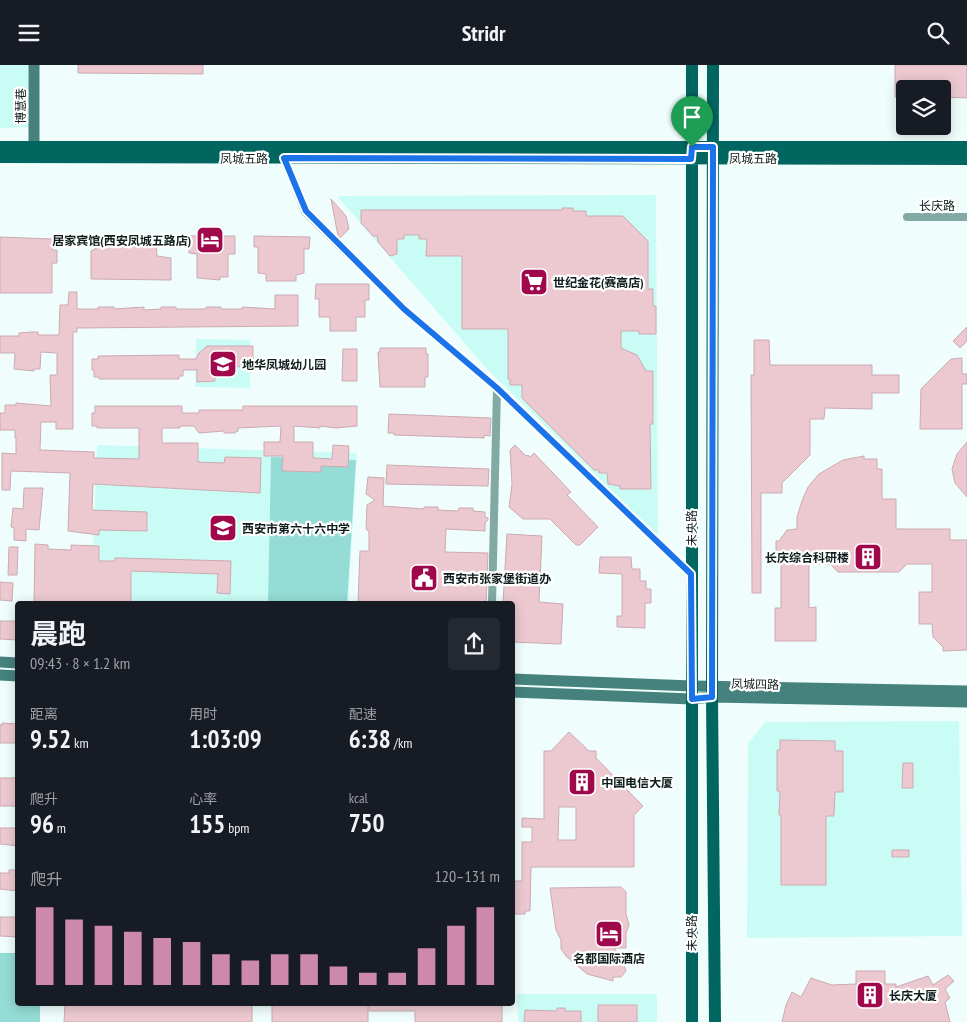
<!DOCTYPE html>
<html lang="zh">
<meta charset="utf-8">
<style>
body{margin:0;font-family:"PT Sans Narrow","Noto Sans SC",sans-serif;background:#242831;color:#f1f3f6;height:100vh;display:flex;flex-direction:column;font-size:19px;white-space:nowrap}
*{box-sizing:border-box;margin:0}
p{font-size:16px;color:#9ea1a6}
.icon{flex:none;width:28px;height:28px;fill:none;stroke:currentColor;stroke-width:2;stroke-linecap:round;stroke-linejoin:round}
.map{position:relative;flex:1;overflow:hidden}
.details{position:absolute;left:15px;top:536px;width:500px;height:405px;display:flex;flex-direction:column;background:#171b24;border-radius:5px;box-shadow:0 2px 12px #0003}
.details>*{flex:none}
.fabs{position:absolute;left:896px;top:15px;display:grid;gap:10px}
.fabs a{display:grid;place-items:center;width:55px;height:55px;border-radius:5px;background:#171b24;box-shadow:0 2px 12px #0003;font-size:25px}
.pin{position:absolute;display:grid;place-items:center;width:42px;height:42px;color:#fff;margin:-51px -21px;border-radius:50% 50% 50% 0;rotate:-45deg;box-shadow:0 0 5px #0007}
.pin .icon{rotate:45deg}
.round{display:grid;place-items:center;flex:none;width:52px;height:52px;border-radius:5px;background:#242831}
.head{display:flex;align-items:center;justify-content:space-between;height:85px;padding:0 15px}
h1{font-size:28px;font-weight:700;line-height:38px}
.figures{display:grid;grid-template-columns:repeat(3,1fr);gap:8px;height:85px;padding:5px 15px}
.figures div{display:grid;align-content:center}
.figures b{font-size:25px;font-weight:700}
.figures small{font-size:14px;font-weight:400}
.figures p{font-size:14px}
.chart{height:140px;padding:10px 15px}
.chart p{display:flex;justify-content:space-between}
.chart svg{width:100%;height:90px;margin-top:5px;stroke:#cd89aa;stroke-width:6}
header{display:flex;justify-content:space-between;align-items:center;height:65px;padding:0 15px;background:#171b24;font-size:22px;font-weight:700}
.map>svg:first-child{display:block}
.built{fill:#cafcf6}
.green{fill:#94dcd5}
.building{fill:#ecc9d0;stroke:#cbaab1;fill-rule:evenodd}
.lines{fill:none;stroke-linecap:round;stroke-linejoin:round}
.street{stroke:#83a9a5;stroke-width:8}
.secondary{stroke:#46827d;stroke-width:11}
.primary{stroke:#026660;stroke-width:12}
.route-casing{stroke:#fff;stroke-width:10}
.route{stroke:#1a73e8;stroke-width:6}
.labels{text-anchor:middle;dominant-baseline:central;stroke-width:4.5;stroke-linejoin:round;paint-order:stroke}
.street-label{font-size:12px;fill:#0f1e1c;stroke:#fff}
.poi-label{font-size:12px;font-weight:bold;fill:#0f1e1c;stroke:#fff;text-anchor:start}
</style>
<header><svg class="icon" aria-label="menu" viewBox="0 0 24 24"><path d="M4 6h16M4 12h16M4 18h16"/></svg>Stridr<svg class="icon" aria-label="search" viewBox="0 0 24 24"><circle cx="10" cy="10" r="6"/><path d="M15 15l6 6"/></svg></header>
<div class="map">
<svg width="967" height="957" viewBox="0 0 967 957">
<rect width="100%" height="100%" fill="#effefc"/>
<path class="built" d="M0 0H28V62L0 63Z
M656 130 658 471 486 303 337 131Z
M196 274 250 275V323L195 322Z
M97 380 357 388 348 539H91Z
M959 656 962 871 747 873 748 679 765 657Z
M517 929H657V957H518Z"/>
<path class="green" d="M271 392 356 395 347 539H268Z
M0 888H17L18 939H40V957H0Z"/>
<path class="building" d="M78 0H203V9L78 8Z
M895 0H967V33L942 32V24H905V32H895Z
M331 134 346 151 349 164 340 173 338 171Z
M562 143H573V146H586V151H623L648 176V224H653V241H656V269H639V266H621V283L637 290 646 306H653V359H650L651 424H620V421L608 419 607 408H599V405H594L522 333V320H510V314H508V264H462V191H426L427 174H419V170H404V174H397V189L390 191 378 177 377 171H373L361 158V145H562Z
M189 171H235V189H228V212H220V215L197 213V189L189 188Z
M254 171 310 172 309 184H304V208L296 210V216H266V209L258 208V182H254Z
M0 172 52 174V185H57V198H52V228H0Z
M105 178H156L157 191 171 193V215L91 214V186Z
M316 219H369V235H365V252H356V266H330V252H319V234H315Z
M69 227H77V244H98V242H114V244L144 242V245L161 244V242H176V244H206V242H221V244H242V242L275 244V230H298V261L77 263V267H73V364H56V357H41L40 385 94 387V393L139 394V363H97V361H92V348H95V341H182V348H199V345H243V341H357V361L336 363 320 361V363L294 361V377H313V393L332 394 333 380 349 381 348 402 321 401V407L282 406 283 391H264V377H280L281 361 238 363V366L234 368H224V366L199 368 194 361H180V363H162V378H198V397L224 398 225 392 261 393 260 428 93 419 92 445 147 447V466L99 465V470L68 466 70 408 11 406 10 425H2V388L16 389V373H15V365H0V348H5V340H16V338L51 341 50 310H57V288L41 287 40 304H34V306L14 304 15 288H0V271H19V268L31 267H38V270H59L60 240H68Z
M967 262V276L960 283 953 276Z
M754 275H769L770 300H872V310H899V328H872V344L825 343 824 354H810V390L782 418V428H761V528H752L751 310H754Z
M207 281H253V302L215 301V316L197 317V305H183V311H179V314H99V312H94V305H92V294H98V291L179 290V294H196L199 288Z
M380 283H426V289H428V312H425V322H380L378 287H380Z
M343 284H357V316H342Z
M962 293V309H967V319H962V364H920L921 324 951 294Z
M389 349 491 353 490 371 484 370V373L394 370V368H388Z
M967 377V432L955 418 952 404 957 389Z
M515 380 526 391 528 390 530 392 534 388 571 427 567 430 598 462 580 480H576L550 454H523L509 442 512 419 510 385Z
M864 391V394H877V404H882V434H896V464H950V475H967V585L943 586V582L933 572 932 559H919V527H932V499H907L899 507H838L830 499H809V543L816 542V576H775V543H781V498L776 497V476H779L787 465 797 464V452L802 436 808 422 819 409 843 395Z
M387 400 489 404 488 421 386 419Z
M368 412 384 413 383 441 424 444V442H438V445L458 446 459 443H473V446L485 447V452L488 453V455L485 458V466L446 464 445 487 488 488 486 539H358L360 486H369V467L366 464 367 440 375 435 366 429Z
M24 423H43L39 465 26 464V476L14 475V463L11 462 13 443 23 444Z
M507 469 542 471 539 537 563 539 561 579 512 577V539H503Z
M35 479 48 480V484L71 485V480L99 481V496H115V493H122L231 496 230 529 217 528 218 509 131 506V539H34Z
M9 482H18L17 510H8Z
M600 492H631L632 504H640V516H646V524H651V538H645V563L617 562V551H622V509L599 508Z
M0 517 13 518 12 536 0 535Z
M0 556H18V575L0 574Z
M2 658 18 659V678H0V660H2Z
M569 667 589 686H596V693L643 741 634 750V802H531L530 846H525V849H512V816H522V777H532V762H522V753L544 754V686H551ZM559 742H576V775H558Z
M780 675 835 676V686H843V727H835L834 751H826V820H781V750H779L780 726H777V685H780Z
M903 698H913V723H902Z
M0 713H18V741H0Z
M0 763H18V781L0 779Z
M892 785H909V792H892Z
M9 805H18V826L0 824V808H9Z
M621 822 626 827V849L629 860 626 868V883H614L623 897 626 906 621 912H613V916L587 909 566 891 561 884V875L556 865 550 823Z
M0 852H18V872L0 871Z
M856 906H885V919H896V922L928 911 933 920 948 910 954 916 945 924 950 933 945 937 950 957H782L786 940 792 927 801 932 811 913 832 920 856 919Z
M65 939H252V957H64Z
M272 939H368V957H272Z
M369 939H502V957H415V946H369Z
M598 940H637V957H598Z
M557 943H565V946H581V957H524L525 945 557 946Z"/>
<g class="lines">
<path class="street" d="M284 93 305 147 404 244 497 323 691 509
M907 152H967
M492 539 497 323"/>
<path class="secondary" d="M34 82V0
M0 597 18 598
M0 610 18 611
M512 614 692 621 967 626
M512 627 692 634 712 632 967 637"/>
<path class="primary" d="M713 0 712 632 715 957
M0 82H967
M0 92 967 94
M692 957V0"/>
</g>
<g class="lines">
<defs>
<path id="route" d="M692 82H713L712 632 692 634 691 509 497 323 404 244 306 146 284 93 691 94Z"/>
</defs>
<use href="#route" class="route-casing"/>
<use href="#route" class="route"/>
</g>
<defs>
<symbol id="hotel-square" viewBox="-11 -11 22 22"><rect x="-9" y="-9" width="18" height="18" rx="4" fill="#a0084c" stroke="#fff"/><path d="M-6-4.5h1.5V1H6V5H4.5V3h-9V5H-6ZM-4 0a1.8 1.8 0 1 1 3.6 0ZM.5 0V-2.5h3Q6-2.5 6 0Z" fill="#fff"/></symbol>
<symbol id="supermarket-square" viewBox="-11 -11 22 22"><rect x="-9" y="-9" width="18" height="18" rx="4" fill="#a0084c" stroke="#fff"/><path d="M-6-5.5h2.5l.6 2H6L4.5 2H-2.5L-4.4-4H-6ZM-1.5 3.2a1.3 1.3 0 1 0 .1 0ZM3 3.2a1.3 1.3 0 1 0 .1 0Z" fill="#fff"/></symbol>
<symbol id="school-square" viewBox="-11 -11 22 22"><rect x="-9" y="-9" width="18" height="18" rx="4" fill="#a0084c" stroke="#fff"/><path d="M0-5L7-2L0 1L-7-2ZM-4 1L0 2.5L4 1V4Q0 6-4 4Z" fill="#fff"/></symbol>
<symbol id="building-square" viewBox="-11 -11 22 22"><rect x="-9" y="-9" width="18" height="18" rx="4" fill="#a0084c" stroke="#fff"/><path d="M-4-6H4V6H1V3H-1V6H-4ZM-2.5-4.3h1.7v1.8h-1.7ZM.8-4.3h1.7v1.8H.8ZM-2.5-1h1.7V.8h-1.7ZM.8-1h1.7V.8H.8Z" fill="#fff"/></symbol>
<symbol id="civic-square" viewBox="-11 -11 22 22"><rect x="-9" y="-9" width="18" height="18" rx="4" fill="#a0084c" stroke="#fff"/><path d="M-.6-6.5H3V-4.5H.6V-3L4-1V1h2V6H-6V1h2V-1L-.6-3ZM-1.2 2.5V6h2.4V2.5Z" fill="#fff"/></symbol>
</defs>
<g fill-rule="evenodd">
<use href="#hotel-square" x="194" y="159" width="32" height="32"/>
<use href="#supermarket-square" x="518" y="201" width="32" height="32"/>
<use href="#school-square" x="207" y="283" width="32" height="32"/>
<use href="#school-square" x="207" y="447" width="32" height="32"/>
<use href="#building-square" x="852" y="476" width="32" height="32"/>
<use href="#civic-square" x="408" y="497" width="32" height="32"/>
<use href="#building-square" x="566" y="701" width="32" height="32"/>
<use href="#hotel-square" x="593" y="853" width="32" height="32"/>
<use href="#building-square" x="854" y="914" width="32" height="32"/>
</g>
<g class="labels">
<g class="street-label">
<text transform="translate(20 41) rotate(-90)">博慧巷</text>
<text x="244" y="93">凤城五路</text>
<text x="753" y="93">凤城五路</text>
<text x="937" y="140">长庆路</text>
<text transform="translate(691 463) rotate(-90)">未央路</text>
<text transform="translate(755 619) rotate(1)">凤城四路</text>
<text transform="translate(691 868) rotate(-90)">未央路</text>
</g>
<g class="poi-label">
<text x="191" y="175" text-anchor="end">居家宾馆(西安凤城五路店)</text>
<text x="553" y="217">世纪金花(赛高店)</text>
<text x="242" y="299">地华凤城幼儿园</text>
<text x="242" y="463">西安市第六十六中学</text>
<text x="849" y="492" text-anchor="end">长庆综合科研楼</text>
<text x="443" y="513">西安市张家堡街道办</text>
<text x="601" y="717">中国电信大厦</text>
<text x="609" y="893" text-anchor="middle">名都国际酒店</text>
<text x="889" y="930">长庆大厦</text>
</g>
</g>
</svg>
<div class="fabs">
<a><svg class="icon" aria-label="layers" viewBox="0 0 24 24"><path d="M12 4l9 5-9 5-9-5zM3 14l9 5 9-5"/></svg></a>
</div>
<div class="pin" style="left:692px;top:82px;background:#1e9e55"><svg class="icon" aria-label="arrive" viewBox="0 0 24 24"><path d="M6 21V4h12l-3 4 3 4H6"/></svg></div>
<section class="details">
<div class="head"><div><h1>晨跑</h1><p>09:43 · 8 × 1.2 km</p></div><a class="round"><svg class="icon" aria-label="share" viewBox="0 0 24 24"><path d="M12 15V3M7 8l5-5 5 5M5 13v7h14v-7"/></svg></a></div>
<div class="figures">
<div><p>距离</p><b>9.52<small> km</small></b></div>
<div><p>用时</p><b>1:03:09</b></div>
<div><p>配速</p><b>6:38<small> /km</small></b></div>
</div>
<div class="figures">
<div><p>爬升</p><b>96<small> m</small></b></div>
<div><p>心率</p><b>155<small> bpm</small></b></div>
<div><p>kcal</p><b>750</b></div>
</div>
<div class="chart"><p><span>爬升</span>120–131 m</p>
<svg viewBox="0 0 160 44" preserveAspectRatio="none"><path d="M5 44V6M15 44V12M25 44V15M35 44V18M45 44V21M55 44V23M65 44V29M75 44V32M85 44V29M95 44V29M105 44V35M115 44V38M125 44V38M135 44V26M145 44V15M155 44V6"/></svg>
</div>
</section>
</div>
